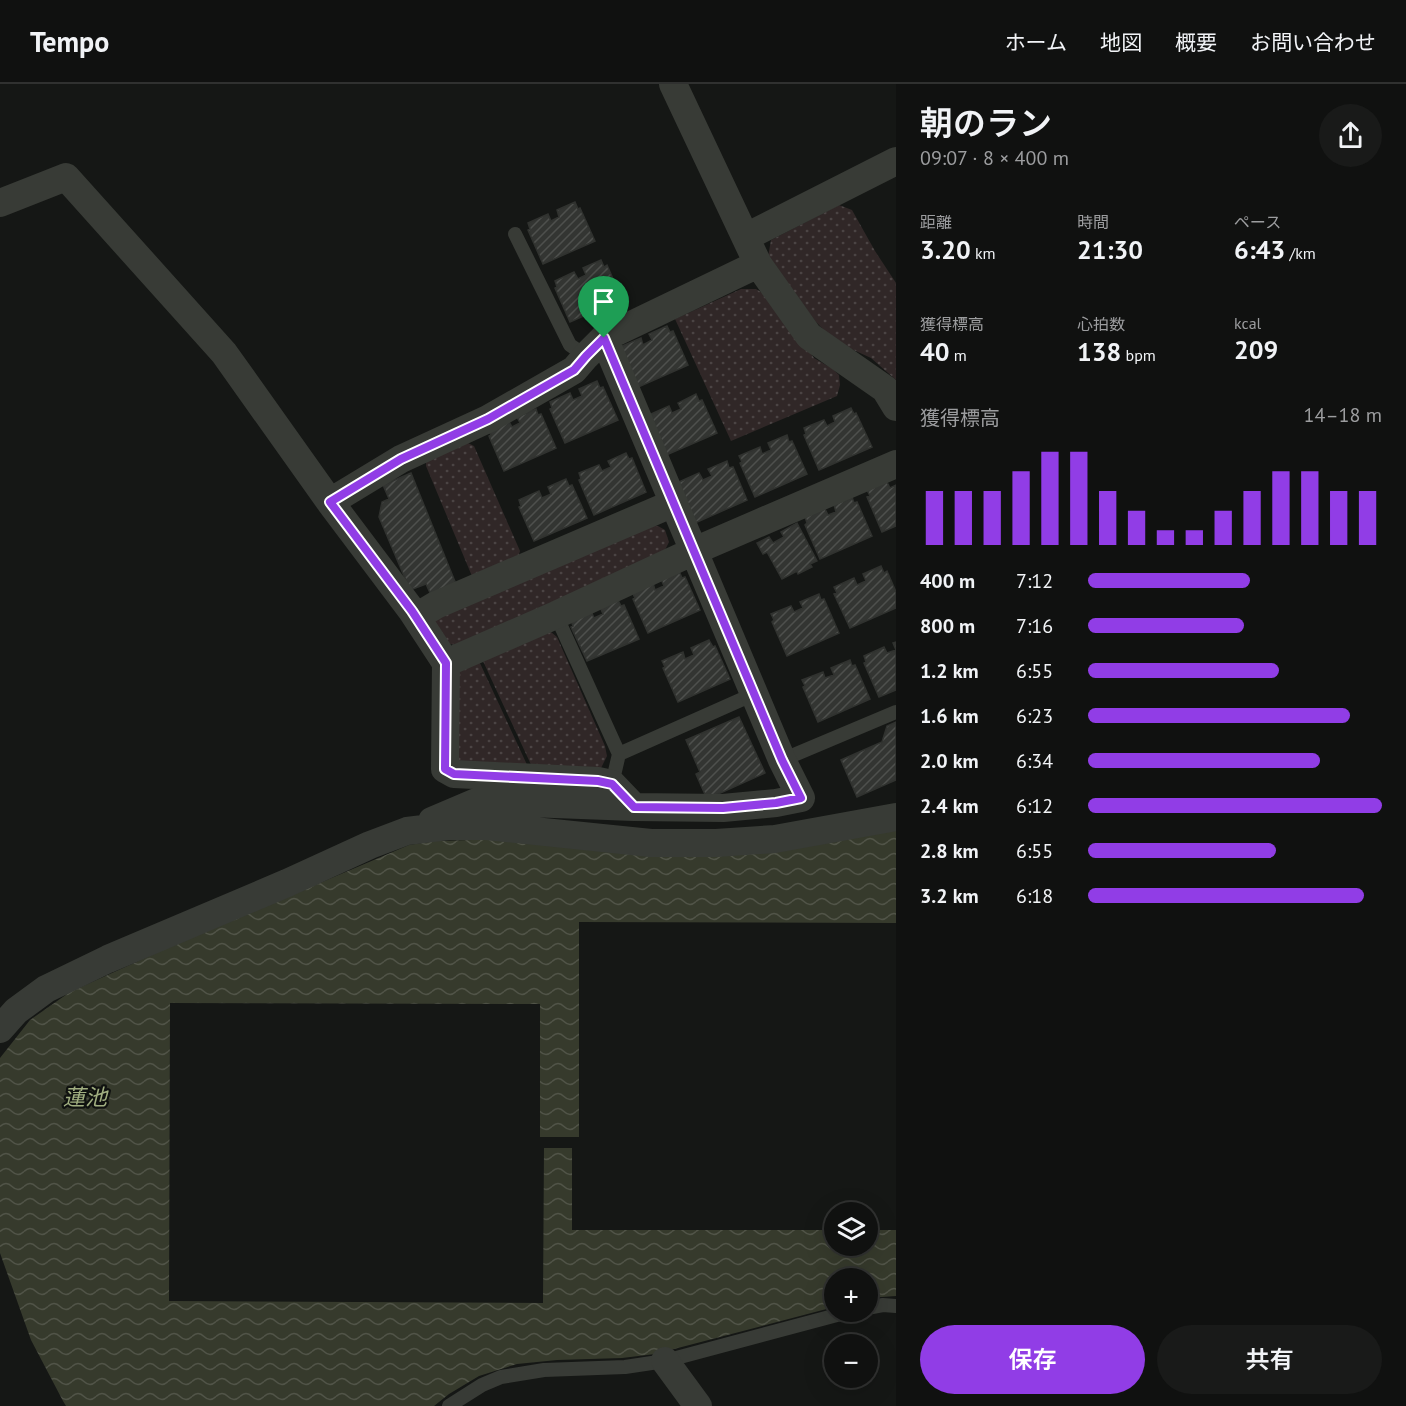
<!DOCTYPE html>
<html lang="ja">
<meta charset="utf-8">
<style>
body{margin:0;font-family:"PT Sans","Noto Sans JP",sans-serif;background:#191a19;color:#f1f3f6;height:100vh;display:flex;flex-direction:column;font-size:22px;white-space:nowrap}
*{box-sizing:border-box;margin:0}
p{font-size:20px;color:#9c9d9f}
.icon{flex:none;width:33px;height:33px;fill:none;stroke:currentColor;stroke-width:2;stroke-linecap:round;stroke-linejoin:round}
.map{position:relative;flex:1;overflow:hidden}
.side{display:flex;flex-direction:column;background:#101110;width:510px}
.side>*{flex:none}
.tools{position:absolute;left:824px;top:1118px;display:grid;gap:12px}
.tools a{display:grid;place-items:center;width:54px;height:54px;border-radius:50%;background:#101110;box-shadow:0 6px 24px #0002,0 0 0 2px #303130;font-size:30px}
.pin{position:absolute;display:grid;place-items:center;width:51px;height:51px;color:#fff;margin:-62px -26px;border-radius:50% 50% 50% 0;rotate:-45deg;box-shadow:0 0 6px #0007}
.pin .icon{rotate:45deg}
.round{display:grid;place-items:center;flex:none;width:63px;height:63px;border-radius:32px;background:#191a19}
.summary{display:flex;align-items:center;justify-content:space-between;height:102px;padding:0 24px}
h1{font-size:33px;font-weight:600;line-height:45px}
.metrics{display:grid;grid-template-columns:repeat(3,1fr);gap:9px;height:102px;padding:6px 24px}
.metrics div{display:grid;align-content:center}
.metrics b{font-size:26px;font-weight:600}
.metrics small{font-size:16px;font-weight:400}
.metrics p{font-size:16px}
.chart{height:168px;padding:12px 24px}
.chart p{display:flex;justify-content:space-between}
.chart svg{width:100%;height:108px;margin-top:6px;stroke:#913de6;stroke-width:6}
.action{display:flex;gap:12px;margin-top:auto;padding:12px 24px}
.action a{flex:1;height:69px;border-radius:36px;background:#913de6;color:#fff;font-size:24px;font-weight:600;line-height:69px;text-align:center}
.action a+a{background:#191a19;color:#f1f3f6}
ul{padding:0 24px;list-style:none;font-size:20px}
li{display:grid;grid-template-columns:96px 72px 1fr;align-items:center;height:45px}
li i{height:15px;border-radius:8px;background:#913de6}
header{display:flex;align-items:center;gap:36px;box-sizing:border-box;height:84px;padding:0 30px;background:#101110;border-bottom:2px solid #303130}
header strong{font-size:28px}
nav{display:flex;gap:33px;margin-inline-start:auto;font-size:21px}
main{display:flex;flex:1;min-height:0}
.map>svg:first-child{display:block}
.grass{fill:url(#grass-dots)}
.water{fill:url(#water-waves)}
.building{fill:url(#building-hatch);stroke:#30322f;stroke-width:1.5}
.lines{fill:none;stroke-linecap:round;stroke-linejoin:round}
.lane{stroke:#383b36;stroke-width:14}
.street{stroke:#383b36;stroke-width:28}
.route-casing{stroke:#fff;stroke-width:12}
.route{stroke:#913de6;stroke-width:8}
.labels{text-anchor:middle;dominant-baseline:central;stroke-width:4.5;stroke-linejoin:round;paint-order:stroke}
.water-label{font-size:22px;font-style:italic;fill:#a1af81;stroke:#101210}
</style>
<header>
<strong>Tempo</strong>
<nav><a>ホーム</a><a>地図</a><a>概要</a><a>お問い合わせ</a></nav>
</header>
<main>
<div class="map">
<svg width="896" height="1322" viewBox="0 0 896 1322">
<defs>
<pattern id="grass-dots" width="8" height="8" patternUnits="userSpaceOnUse" patternTransform="scale(1.5)"><rect width="8" height="8" fill="#302727"/><path d="M2 2h.1M6 6h.1" fill="none" stroke="#4b4444" stroke-width="1.8" stroke-linecap="round"/></pattern>
<pattern id="water-waves" width="16" height="10" patternUnits="userSpaceOnUse" patternTransform="scale(1.5)"><rect width="16" height="10" fill="#363a2c"/><path d="M0 5q4-4 8 0t8 0" fill="none" stroke="#515448"/></pattern>
<pattern id="building-hatch" width="6" height="6" patternUnits="userSpaceOnUse" patternTransform="scale(1.5)"><rect width="6" height="6" fill="#333532"/><path d="M-1 1l2-2M0 6l6-6M5 7l2-2" fill="none" stroke="#4e504d"/></pattern>
</defs>
<rect width="100%" height="100%" fill="#151715"/>
<path class="grass" d="M839 121 852 126 875 167 896 199V296L871 274 836 258 816 238 768 173 771 156Z
M741 205H756L767 212 814 274 833 285 839 291 840 301 837 312 731 357 675 235Z
M462 356 474 362 520 467 516 480 474 497 426 382V372Z
M648 441 658 442 665 446 669 458 663 470 456 561 444 559 434 539 441 528Z
M551 548 557 553 605 662 607 672 601 684 533 685 482 575Z
M479 577 529 685 456 679 453 589Z"/>
<path class="water" d="M896 744V839L579 838V1053H540V920L170 919 169 1217 543 1219 544 1064H572V1146H834V1161H867V1146H896V1212L867 1214V1194H834V1223L655 1270 622 1274 557 1276 517 1280 479 1292 449 1310 434 1322H66L63 1317 31 1256 0 1169V974L30 936 70 908 165 865 409 761 435 757Z"/>
<path class="building" d="M575 118 578 125 580 124 595 157 543 180 528 146 530 145 528 139 548 130 551 137 559 133 557 126Z
M601 176 604 183 607 181 622 215 570 238 555 204 557 203 555 197 574 188 578 195 586 191 583 184Z
M667 242 670 248 673 247 688 281 636 304 620 263 641 254 643 261 652 256 649 250Z
M597 297 600 304 603 303 618 336 565 359 550 325 552 324 550 318 570 309 573 316 582 312 579 305Z
M696 310 699 317 702 316 717 349 664 372 649 331 669 322 672 329 681 325 678 319Z
M851 324 854 330 856 329 872 363 819 386 804 351 806 350 804 344 824 336 827 342 835 338 833 332Z
M536 325 538 331 541 330 556 364 504 387 489 352 491 351 488 345 508 336 512 343 520 339 517 333Z
M787 351 789 358 792 357 807 390 755 413 740 379 742 378 739 372 760 363 762 370 771 366 768 359Z
M626 369 629 375 632 374 646 408 594 431 579 396 581 395 579 389 599 381 602 387 611 383 608 377Z
M727 377 729 384 733 383 747 416 695 439 679 398 699 389 703 396 712 392 708 385Z
M411 389 456 500 431 511 426 500 410 506 379 433 382 418 389 415 383 401Z
M566 395 569 402 572 401 587 434 534 457 519 423 521 422 519 416 539 407 542 414 551 410 548 403Z
M887 398 890 404 896 401V442L882 448 867 413 870 412 867 406Z
M852 413 854 419 857 418 872 452 820 475 805 441 807 439 805 433 825 425 828 431 836 428 834 421Z
M797 439 817 477 810 480 812 483 798 490 797 487 782 495 767 468 763 470 757 459 769 453 773 459 784 453 781 448Z
M881 482 884 489 887 487 896 508V524L850 544 834 510 837 509 834 503 854 494 857 501 866 497 863 490Z
M679 487 682 494 685 493 700 526 648 549 633 515 635 514 632 508 653 499 655 506 664 502 661 495Z
M819 510 821 516 824 515 839 549 787 572 772 538 774 536 771 530 791 522 794 528 803 524 800 518Z
M618 516 621 522 624 521 639 555 587 577 571 543 573 542 571 536 591 527 594 534 603 530 600 523Z
M709 556 713 563 715 562 730 595 678 618 663 584 665 583 662 577 683 568 685 575 694 571 691 564Z
M896 558V606L879 613 864 579 866 578 864 572 884 563 887 569 896 566 893 559Z
M850 576 852 582 855 581 870 615 818 638 803 603 805 602 802 596 823 588 825 594 834 591 831 584Z
M739 633 765 689 707 715 696 690 700 688 686 656Z
M896 638V696L857 713 841 676 882 658 887 642Z"/>
<g class="lines">
<path class="lane" d="M515 150 570 261 586 272
M556 531 619 670 612 700
M619 670 754 610
M782 676 896 628
M867 1224 883 1221 896 1222
M449 1322 482 1301 501 1293 544 1286 625 1283 665 1277 852 1227"/>
<path class="street" d="M673 0 758 180 809 252 885 305 896 323
M0 119 66 93 224 269 330 418 412 527 446 579 445 685 454 690 598 697 612 700 634 723
M746 153 896 77
M330 418 401 375 488 335 574 286 586 272 604 254 758 180
M416 533 436 521 674 419
M446 579 556 531 694 467 896 380
M432 737 479 717 634 723 723 724 776 719 801 714 782 676 604 254
M0 945 16 927 46 905 108 875 287 799 370 761 407 747 448 742H486L651 759H716L775 755 896 733
M665 1277 698 1322"/>
</g>
<g class="lines">
<defs>
<path id="route" d="M604 254 782 676 801 714 776 719 723 724 634 723 612 700 598 697 454 690 445 685 446 579 412 527 330 418 401 375 488 335 574 286 586 272Z"/>
</defs>
<use href="#route" class="route-casing"/>
<use href="#route" class="route"/>
</g>
<g class="labels">
<g class="water-label">
<text x="85" y="1013">蓮池</text>
</g>
</g>
</svg>
<div class="tools">
<a><svg class="icon" aria-label="layers" viewBox="0 0 24 24"><path d="M12 4l9 5-9 5-9-5zM3 14l9 5 9-5"/></svg></a>
<a>+</a>
<a>−</a>
</div>
<div class="pin" style="left:604px;top:254px;background:#1e9e55"><svg class="icon" aria-label="arrive" viewBox="0 0 24 24"><path d="M6 21V4h12l-3 4 3 4H6"/></svg></div>
</div>
<section class="side">
<div class="summary"><div><h1>朝のラン</h1><p>09:07 · 8 × 400 m</p></div><a class="round"><svg class="icon" aria-label="share" viewBox="0 0 24 24"><path d="M12 15V3M7 8l5-5 5 5M5 13v7h14v-7"/></svg></a></div>
<div class="metrics">
<div><p>距離</p><b>3.20<small> km</small></b></div>
<div><p>時間</p><b>21:30</b></div>
<div><p>ペース</p><b>6:43<small> /km</small></b></div>
</div>
<div class="metrics">
<div><p>獲得標高</p><b>40<small> m</small></b></div>
<div><p>心拍数</p><b>138<small> bpm</small></b></div>
<div><p>kcal</p><b>209</b></div>
</div>
<div class="chart"><p><span>獲得標高</span>14–18 m</p>
<svg viewBox="0 0 160 44" preserveAspectRatio="none"><path d="M5 44V22M15 44V22M25 44V22M35 44V14M45 44V6M55 44V6M65 44V22M75 44V30M85 44V38M95 44V38M105 44V30M115 44V22M125 44V14M135 44V14M145 44V22M155 44V22"/></svg>
</div>
<ul>
<li><b>400 m</b>7:12<i style="width:55%"></i></li>
<li><b>800 m</b>7:16<i style="width:53%"></i></li>
<li><b>1.2 km</b>6:55<i style="width:65%"></i></li>
<li><b>1.6 km</b>6:23<i style="width:89%"></i></li>
<li><b>2.0 km</b>6:34<i style="width:79%"></i></li>
<li><b>2.4 km</b>6:12<i style="width:100%"></i></li>
<li><b>2.8 km</b>6:55<i style="width:64%"></i></li>
<li><b>3.2 km</b>6:18<i style="width:94%"></i></li>
</ul>
<div class="action"><a>保存</a><a>共有</a></div>
</section>
</main>
